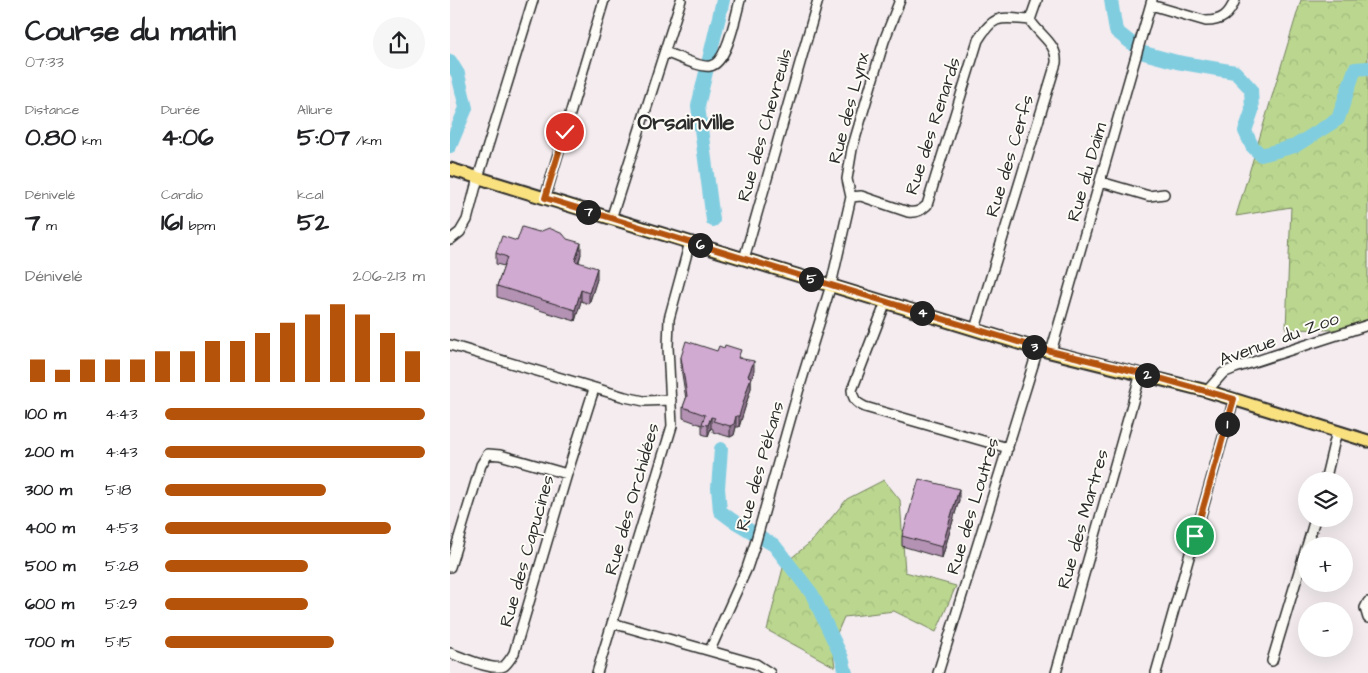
<!DOCTYPE html>
<html lang="fr">
<meta charset="utf-8">
<style>
body{margin:0;font-family:"Architects Daughter",sans-serif;background:#f6f6f6;color:#202124;height:100vh;display:flex;flex-direction:column;font-size:19px;white-space:nowrap}
*{box-sizing:border-box;margin:0}
p{font-size:16px;color:#757577}
.icon{flex:none;width:28px;height:28px;fill:none;stroke:currentColor;stroke-width:2;stroke-linecap:round;stroke-linejoin:round}
.map{position:relative;flex:1;overflow:hidden}
.drawer{display:flex;flex-direction:column;background:#fff;width:450px}
.drawer>*{flex:none}
.buttons{position:absolute;left:848px;top:472px;display:grid;gap:10px}
.buttons a{display:grid;place-items:center;width:55px;height:55px;border-radius:50%;background:#fff;box-shadow:0 5px 20px #0002;font-size:25px}
.pin{position:absolute;display:grid;place-items:center;width:42px;height:42px;color:#fff;margin:-21px;border:2px solid #fff;border-radius:50%;box-shadow:0 1px 5px #0007}
.km{position:absolute;width:25px;height:25px;margin:-12px;border-radius:50%;background:#222;color:#fff;font-size:14px;line-height:25px;text-align:center}
.round{display:grid;place-items:center;flex:none;width:52px;height:52px;border-radius:26px;background:#f6f6f6}
.head{display:flex;align-items:center;justify-content:space-between;height:85px;padding:0 25px}
h1{font-size:28px;font-weight:800;line-height:38px}
.stats{display:grid;grid-template-columns:repeat(3,1fr);gap:8px;height:85px;padding:5px 25px}
.stats div{display:grid;align-content:center}
.stats b{font-size:25px;font-weight:800}
.stats small{font-size:14px;font-weight:400}
.stats p{font-size:14px}
.chart{height:140px;padding:10px 25px}
.chart p{display:flex;justify-content:space-between}
.chart svg{width:100%;height:90px;margin-top:5px;stroke:#b45309;stroke-width:6}
ul{padding:0 25px;list-style:none;font-size:16px}
li{display:grid;grid-template-columns:80px 60px 1fr;align-items:center;height:38px}
li i{height:12px;border-radius:6px;background:#b45309}
main{display:flex;flex:1;min-height:0}
.map>svg:first-child{display:block}
.forest{fill:url(#forest-crowns);stroke:#73815d}
.lines{fill:none;stroke-linecap:round;stroke-linejoin:round}
.river{stroke:#81cde0;stroke-width:14}
.minor-casing{stroke:#2b2b2b;stroke-width:12}
.major-casing{stroke:#2b2b2b;stroke-width:15}
.minor{stroke:#fdfcf7;stroke-width:9}
.major{stroke:#fae180;stroke-width:11}
.wall{fill:#b492b4;stroke:#2b2b2b}
.shaded-wall{fill:#927792;stroke:#2b2b2b}
.building{fill:#d1aad1;stroke:#2b2b2b}
.route-casing{stroke:#fff;stroke-width:10}
.route{stroke:#b45309;stroke-width:6}
.labels{text-anchor:middle;dominant-baseline:central;stroke-width:4;stroke-linejoin:round;paint-order:stroke}
.street-label{font-size:18px;fill:#2b2b2b;stroke:#fdfcf7}
.district-label{font-size:22px;font-weight:bold;fill:#2b2b2b;stroke:#fdfcf7}
</style>
<main>
<section class="drawer">
<div class="head"><div><h1>Course du matin</h1><p>07:33</p></div><a class="round"><svg class="icon" aria-label="share" viewBox="0 0 24 24"><path d="M12 15V3M7 8l5-5 5 5M5 13v7h14v-7"/></svg></a></div>
<div class="stats">
<div><p>Distance</p><b>0.80<small> km</small></b></div>
<div><p>Durée</p><b>4:06</b></div>
<div><p>Allure</p><b>5:07<small> /km</small></b></div>
</div>
<div class="stats">
<div><p>Dénivelé</p><b>7<small> m</small></b></div>
<div><p>Cardio</p><b>161<small> bpm</small></b></div>
<div><p>kcal</p><b>52</b></div>
</div>
<div class="chart"><p><span>Dénivelé</span>206–213 m</p>
<svg viewBox="0 0 160 44" preserveAspectRatio="none"><path d="M5 44V33M15 44V38M25 44V33M35 44V33M45 44V33M55 44V29M65 44V29M75 44V24M85 44V24M95 44V20M105 44V15M115 44V11M125 44V6M135 44V11M145 44V20M155 44V29"/></svg>
</div>
<ul>
<li><b>100 m</b>4:43<i style="width:100%"></i></li>
<li><b>200 m</b>4:43<i style="width:100%"></i></li>
<li><b>300 m</b>5:18<i style="width:62%"></i></li>
<li><b>400 m</b>4:53<i style="width:87%"></i></li>
<li><b>500 m</b>5:28<i style="width:55%"></i></li>
<li><b>600 m</b>5:29<i style="width:55%"></i></li>
<li><b>700 m</b>5:15<i style="width:65%"></i></li>
</ul>
</section>
<div class="map">
<svg width="918" height="673" viewBox="0 0 918 673">
<defs>
<pattern id="forest-crowns" width="20" height="18" patternUnits="userSpaceOnUse" patternTransform="scale(1.25)"><rect width="20" height="18" fill="#bbd78f"/><path d="M2 6a3 3 0 1 1 6 0M12 15a3 3 0 1 1 6 0" fill="none" stroke="#a1b97c"/></pattern>
</defs>
<rect width="100%" height="100%" fill="#f4ecef"/>
<filter id="ink" filterUnits="userSpaceOnUse"><feTurbulence type="fractalNoise" baseFrequency=".02" numOctaves="2"/><feDisplacementMap in="SourceGraphic" scale="10" xChannelSelector="R" yChannelSelector="G"/><feConvolveMatrix kernelMatrix="1 2 1 2 8 2 1 2 1" color-interpolation-filters="sRGB"/></filter>
<g filter="url(#ink)">
<path class="forest" d="M851 0H918V320L886 330 836 329 841 207 786 216Z
M434 480 450 500 455 572 506 586 486 632 444 611 394 617 382 645 385 667 317 630 334 564 362 541 397 499Z"/>
<g class="lines">
<path class="river" d="M661 0 666 31 684 45
M694 53 727 62 785 72 801 89 802 111 795 131 802 146 811 155 845 146 888 119 905 69 918 68
M0 61 8 74 16 108 0 146
M263 220 248 106 273 0
M271 449 268 488 270 511 282 520 324 545 362 594 392 658 396 673"/>
<defs>
<path id="minor" d="M701 5 756 21C772 21 779 15 785 0
M215 52C226 56 250 68 260 66 277 64 286 15 290 0
M651 182 699 196 714 194
M401 197 411 196 458 212C466 213 471 211 477 205L528 40C545 13 551 18 580 20
M95 198 154 0
M161 219 231 0
M0 240 10 232 17 220 28 178 83 0
M294 259 368 0
M436 302 402 390C403 399 406 403 415 407L558 448
M525 329 606 63C608 44 589 35 580 20L587 0
M0 345 175 397 194 401 221 400
M601 352 702 0
M757 391 773 373 785 368 918 325
M875 481 887 431
M857 546 865 519
M0 567 31 465 38 454 50 455 117 474
M918 602 915 608 918 618
M162 623 306 664 320 673
M260 650 297 568 305 544 348 392 381 285 401 197 397 179 402 149 434 41 450 0
M0 653C12 657 43 672 54 666 58 663 61 658 64 653L117 474 144 389
M822 661 856 548
M147 673 222 426 218 347 219 319 240 242
M488 673 588 349
M606 673 691 373
M706 673 784 399"/>
<path id="major" d="M0 169 588 349 757 391 918 441"/>
</defs>
<use href="#minor" class="minor-casing"/>
<use href="#major" class="major-casing"/>
<use href="#minor" class="minor"/>
<use href="#major" class="major"/>
</g>
<path class="wall" d="M89 232 131 254 129 262 147 279 139 304 131 301 125 321 47 297V286L54 266 46 264V253L67 241Z
M231 357 291 358 304 372 301 380V388L289 427H286L284 435 280 437 263 432V429L261 428 258 436 252 434V425L233 418V407L236 399 231 368Z
M509 500 492 558 452 546V536Z"/>
<path class="shaded-wall" d="M131 243V254L125 272V261Z
M147 268V279L139 304V293Z
M131 290V301L125 321V310Z
M304 361V372L301 380V388L289 427V416L298 376Z
M286 416V427L284 435 280 437V426Z
M261 417V428L258 436V425Z
M509 489V500L492 558V547Z"/>
<path class="building" d="M72 227 89 232 99 228 113 234 117 239 131 243 125 261 147 268 139 293 131 290 125 310 47 286 57 257 46 253 52 236 67 241Z
M236 341 267 351 269 346 274 348 275 345 291 350 288 358 304 361 298 376 301 377 289 416H286L284 424 280 426 263 421 265 418 261 417 258 425 252 424 255 415 233 407 237 396 231 357Z
M469 479 509 489 492 547 452 536Z"/>
</g>
<g class="lines" filter="url(#ink)">
<defs>
<path id="route" d="M115 132 95 198 588 348 691 373 784 399 745 536"/>
</defs>
<use href="#route" class="route-casing"/>
<use href="#route" class="route"/>
</g>
<g class="labels">
<g class="street-label">
<text transform="translate(399 108) rotate(-75)">Rue des Lynx</text>
<text transform="translate(315 125) rotate(-74)">Rue des Chevreuils</text>
<text transform="translate(483 126) rotate(-72)">Rue des Renards</text>
<text transform="translate(560 156) rotate(-73)">Rue des Cerfs</text>
<text transform="translate(637 172) rotate(-74)">Rue du Daim</text>
<text transform="translate(829 339) rotate(-20)">Avenue du Zoo</text>
<text transform="translate(310 466) rotate(-74)">Rue des Pékans</text>
<text transform="translate(182 499) rotate(-74)">Rue des Orchidées</text>
<text transform="translate(523 506) rotate(-73)">Rue des Loutres</text>
<text transform="translate(633 519) rotate(-74)">Rue des Martres</text>
<text transform="translate(77 551) rotate(-74)">Rue des Capucines</text>
</g>
<g class="district-label">
<text x="236" y="122">Orsainville</text>
</g>
</g>
</svg>
<div class="buttons">
<a><svg class="icon" aria-label="layers" viewBox="0 0 24 24"><path d="M12 4l9 5-9 5-9-5zM3 14l9 5 9-5"/></svg></a>
<a>+</a>
<a>−</a>
</div>
<div class="pin" style="left:745px;top:536px;background:#1e9e55"><svg class="icon" aria-label="arrive" viewBox="0 0 24 24"><path d="M6 21V4h12l-3 4 3 4H6"/></svg></div>
<div class="pin" style="left:115px;top:132px;background:#d93025"><svg class="icon" aria-label="check" viewBox="0 0 24 24"><path d="M5 12l5 5 9-10"/></svg></div>
<b class="km" style="left:777px;top:424px">1</b>
<b class="km" style="left:697px;top:375px">2</b>
<b class="km" style="left:584px;top:347px">3</b>
<b class="km" style="left:472px;top:313px">4</b>
<b class="km" style="left:361px;top:279px">5</b>
<b class="km" style="left:250px;top:245px">6</b>
<b class="km" style="left:138px;top:212px">7</b>
</div>
</main>
